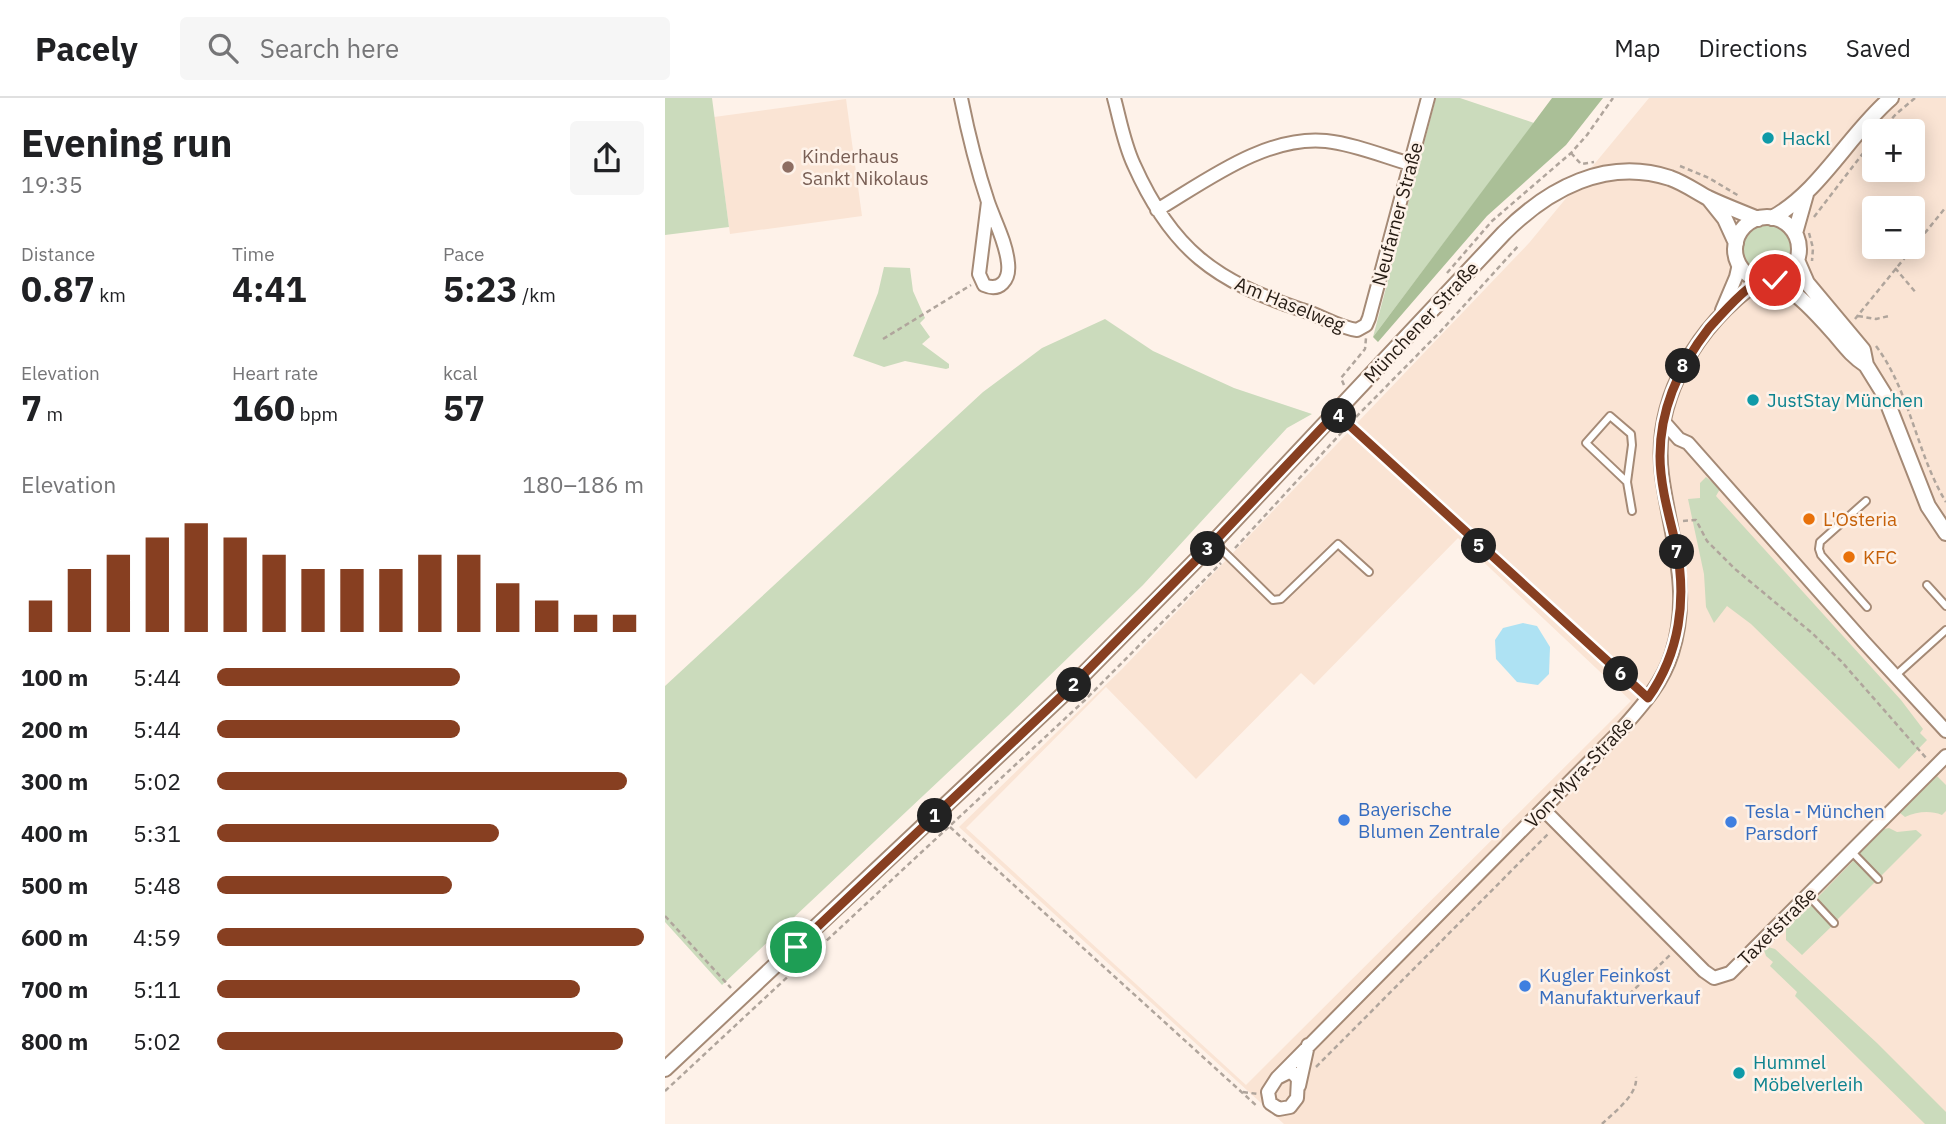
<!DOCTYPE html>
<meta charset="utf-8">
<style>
body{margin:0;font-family:"IBM Plex Sans",sans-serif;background:#f6f6f6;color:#202124;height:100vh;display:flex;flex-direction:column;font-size:26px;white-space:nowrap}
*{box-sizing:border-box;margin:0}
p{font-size:23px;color:#757577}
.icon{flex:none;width:38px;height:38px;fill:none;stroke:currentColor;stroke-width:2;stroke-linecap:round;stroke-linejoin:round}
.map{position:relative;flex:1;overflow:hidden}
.sheet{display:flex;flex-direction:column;background:#fff;width:665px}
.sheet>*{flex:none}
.fabs{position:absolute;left:1197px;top:21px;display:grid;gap:14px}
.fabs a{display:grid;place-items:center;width:63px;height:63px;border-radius:7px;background:#fff;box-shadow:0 4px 18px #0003;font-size:35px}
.pin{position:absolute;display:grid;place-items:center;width:60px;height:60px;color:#fff;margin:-30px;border:4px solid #fff;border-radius:50%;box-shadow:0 2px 7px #0007}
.km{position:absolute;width:35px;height:35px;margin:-18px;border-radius:50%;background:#222;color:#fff;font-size:19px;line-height:35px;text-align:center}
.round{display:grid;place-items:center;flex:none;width:74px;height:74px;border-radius:7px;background:#f6f6f6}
.headline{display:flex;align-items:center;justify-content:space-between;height:119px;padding:0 21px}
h1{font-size:38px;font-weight:800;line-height:52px}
.figures{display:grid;grid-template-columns:repeat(3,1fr);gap:10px;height:119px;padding:7px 21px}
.figures div{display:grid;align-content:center}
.figures b{font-size:35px;font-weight:800}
.figures small{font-size:19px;font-weight:400}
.figures p{font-size:19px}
.chart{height:196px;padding:14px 21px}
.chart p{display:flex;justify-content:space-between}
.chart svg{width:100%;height:126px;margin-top:7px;stroke:#873f21;stroke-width:6}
ul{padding:0 21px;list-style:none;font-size:23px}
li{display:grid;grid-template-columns:112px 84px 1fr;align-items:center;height:52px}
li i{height:18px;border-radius:9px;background:#873f21}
header{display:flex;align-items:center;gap:42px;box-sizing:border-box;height:98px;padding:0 35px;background:#fff;border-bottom:2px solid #e0e0e0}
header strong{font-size:33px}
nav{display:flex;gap:38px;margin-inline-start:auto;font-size:24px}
.search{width:490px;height:63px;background:#f6f6f6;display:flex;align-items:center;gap:18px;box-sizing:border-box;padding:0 24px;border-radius:7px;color:#757577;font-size:26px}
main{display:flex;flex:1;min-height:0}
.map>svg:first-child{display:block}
.built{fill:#fae4d4;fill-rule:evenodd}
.green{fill:#cbdbbc}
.forest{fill:#aabf97}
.water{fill:#aee2f3}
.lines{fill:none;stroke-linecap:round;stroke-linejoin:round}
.service-casing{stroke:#a58a76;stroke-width:10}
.minor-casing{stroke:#a58a76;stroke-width:16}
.tertiary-casing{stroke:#a58a76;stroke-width:18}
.path{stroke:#b0a59c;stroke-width:2.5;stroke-dasharray:5 3.5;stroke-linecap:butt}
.service{stroke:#fff;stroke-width:6}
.minor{stroke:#fff;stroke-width:12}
.tertiary{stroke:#fff;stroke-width:14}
.route-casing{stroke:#fff;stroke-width:14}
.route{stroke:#873f21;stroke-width:9}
.culture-dot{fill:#0f9aa8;stroke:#fef2e9;stroke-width:2.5}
.education-dot{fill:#8d6e63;stroke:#fef2e9;stroke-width:2.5}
.food-dot{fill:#e8710a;stroke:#fef2e9;stroke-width:2.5}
.shop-dot{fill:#3f7fe0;stroke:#fef2e9;stroke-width:2.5}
.labels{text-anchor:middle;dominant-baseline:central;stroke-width:5;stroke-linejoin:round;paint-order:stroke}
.culture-label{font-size:19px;fill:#0d838f;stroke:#fef2e9;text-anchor:start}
.education-label{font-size:19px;fill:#785e54;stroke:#fef2e9;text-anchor:start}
.street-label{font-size:19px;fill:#251b13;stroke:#fef2e9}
.food-label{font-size:19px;fill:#c56008;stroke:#fef2e9;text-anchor:start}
.shop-label{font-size:19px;fill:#366cbe;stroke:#fef2e9;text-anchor:start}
</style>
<header>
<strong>Pacely</strong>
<div class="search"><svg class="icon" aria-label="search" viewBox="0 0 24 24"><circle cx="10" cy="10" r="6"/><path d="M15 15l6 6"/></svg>Search here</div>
<nav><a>Map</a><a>Directions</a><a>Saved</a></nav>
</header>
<main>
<section class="sheet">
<div class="headline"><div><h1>Evening run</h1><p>19:35</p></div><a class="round"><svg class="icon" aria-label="share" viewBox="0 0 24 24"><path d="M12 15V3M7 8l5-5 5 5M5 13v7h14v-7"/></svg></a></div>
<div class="figures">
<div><p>Distance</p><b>0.87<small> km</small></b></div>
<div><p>Time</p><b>4:41</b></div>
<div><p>Pace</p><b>5:23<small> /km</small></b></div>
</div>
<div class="figures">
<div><p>Elevation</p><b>7<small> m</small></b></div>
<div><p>Heart rate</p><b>160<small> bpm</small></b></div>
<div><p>kcal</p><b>57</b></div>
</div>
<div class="chart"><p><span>Elevation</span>180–186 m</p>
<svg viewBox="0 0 160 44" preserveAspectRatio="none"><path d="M5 44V33M15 44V22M25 44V17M35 44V11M45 44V6M55 44V11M65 44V17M75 44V22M85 44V22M95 44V22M105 44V17M115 44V17M125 44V27M135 44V33M145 44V38M155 44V38"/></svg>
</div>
<ul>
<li><b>100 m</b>5:44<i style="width:57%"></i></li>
<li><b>200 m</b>5:44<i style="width:57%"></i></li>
<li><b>300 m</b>5:02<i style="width:96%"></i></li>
<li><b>400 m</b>5:31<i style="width:66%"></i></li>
<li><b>500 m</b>5:48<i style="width:55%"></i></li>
<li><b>600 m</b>4:59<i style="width:100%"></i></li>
<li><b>700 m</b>5:11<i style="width:85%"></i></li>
<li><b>800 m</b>5:02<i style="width:95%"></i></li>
</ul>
</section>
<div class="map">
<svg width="1281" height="1026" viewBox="0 0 1281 1026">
<rect width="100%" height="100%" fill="#fef2e9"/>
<path class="built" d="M984 0H1281V1026H619L294 729 457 571 864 145ZM1209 33H1248V72H1209ZM1209 110H1248V149H1209ZM793 440 966 603 581 987 301 730 441 589 531 681 636 575 649 587Z
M181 1 197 118 65 136 49 19Z"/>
<path class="green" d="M0 0H47L64 129 0 137Z
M771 0H795L869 25 708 239Z
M1078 152a25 25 0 1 1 50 0a25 25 0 1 1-50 0Z
M219 169 245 170 248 193 260 220 255 225 265 239 257 246 284 266V270L281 271 240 263 219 269 188 258 213 195Z
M440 221 488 253 569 290 647 316 622 330 478 487 344 617 57 887 0 824V588L318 294 377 250Z
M1041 379 1055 391 1051 398 1236 602 1258 631 1255 635 1262 642 1234 671 1086 526 1062 508 1049 525 1041 509 1039 476 1023 401 1035 400V385Z
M1272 678 1281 687V713L1277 717C1264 712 1252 714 1240 719L1235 715Z
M1224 730 1232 734 1251 732 1257 737 1215 779 1193 757 1219 731Z
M1189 762 1210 784 1172 822 1151 801Z
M1146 806 1167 828 1137 857 1121 842V831Z
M1103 849 1110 851 1212 945 1281 1014V1026H1260L1130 898 1132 894 1105 868 1108 864 1101 858 1099 852Z"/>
<path class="forest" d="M887 0H938L901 47 822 118 713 244 708 239Z"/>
<path class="water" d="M858 525 872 528 885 549 884 576 873 587 852 584 831 561 830 542 838 530Z"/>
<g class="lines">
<defs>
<path id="service" d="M671 315 806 440
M962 384 921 345 945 318 966 336 967 347 962 384 967 413
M1201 403 1155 444 1154 451 1156 457 1202 509
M549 444 608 502 616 501 673 446 704 474
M1262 487 1281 508
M1230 578 1281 532
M1186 753 1213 781
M1143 797 1169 825"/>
<path id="minor" d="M296 0C303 35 312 71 323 104 330 124 341 144 343 165 345 182 335 194 319 187L314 176 323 104
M449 0C455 22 459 46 469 67 507 152 550 183 637 212 655 217 674 230 692 232L701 227 704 220 763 0
M492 112C541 83 601 37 661 43 689 46 718 58 745 66
M1057 212 1071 179 1074 166
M999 324 1014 341 1023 345 1199 544 1281 633
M878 711 1039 873 1049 880 1065 875 1281 658
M626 973 633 981 632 1000 625 1009 614 1011 605 1005 603 994 612 980Z
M612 980 954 634C975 610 997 587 1007 555 1027 492 1005 439 997 377 987 299 1034 226 1095 183
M634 988 643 947"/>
<path id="tertiary" d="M1044 101 1060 121 1071 145
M1070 151a32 32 0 1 1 64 0a32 32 0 1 1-64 0Z
M1107 120C1155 94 1184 36 1226 0
M1130 135 1141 96
M1132 162 1142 185 1198 252 1201 267 1219 296 1263 408 1281 435
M1110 182C1133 195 1152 216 1169 235 1180 248 1187 258 1201 267
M0 971 406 589 549 444 839 135C883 91 941 59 1005 80 1019 85 1030 93 1043 100 1060 108 1076 114 1093 121"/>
</defs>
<use href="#service" class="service-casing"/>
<use href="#minor" class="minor-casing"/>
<use href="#tertiary" class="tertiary-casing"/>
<path class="path" d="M1216 33 1231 16 1250 0
M906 55 916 66 929 64
M1015 68 1044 80 1074 98
M1149 119 1209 41
M1144 135 1148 150 1147 163
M1230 170 1252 196
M782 175 827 123 906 55 922 37 948 0
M1193 218 1211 221 1224 218
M1190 221 1281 109
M218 241 306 187
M1211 248C1246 295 1251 355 1281 404
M679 287 676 280 700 251 701 240
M691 319 775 234 854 147
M1018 423 1031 422 1042 443 1070 471 1147 535 1176 563 1262 661
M812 446 973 591
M570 450 677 334
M285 729 593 1009
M0 818 66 890
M952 908 1005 857
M651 969 883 736
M0 993 420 602 556 465
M578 994 593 996
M937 1026C949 1014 973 997 971 979"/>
<use href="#service" class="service"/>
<use href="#minor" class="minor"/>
<use href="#tertiary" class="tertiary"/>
</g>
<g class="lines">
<defs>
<path id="route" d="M131 849 406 589 549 444 671 315 983 600C1015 555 1022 501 1011 447 1004 418 995 387 995 358 995 310 1015 267 1044 230 1053 220 1082 187 1095 183 1099 182 1106 183 1110 182"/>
</defs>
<use href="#route" class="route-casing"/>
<use href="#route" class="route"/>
</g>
<g class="culture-dot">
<circle cx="1103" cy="40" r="7"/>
<circle cx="1088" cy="302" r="7"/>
<circle cx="1074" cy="975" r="7"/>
</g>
<circle class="education-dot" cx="123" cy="69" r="7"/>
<g class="food-dot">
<circle cx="1144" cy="421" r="7"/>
<circle cx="1184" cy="459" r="7"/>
</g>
<g class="shop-dot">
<circle cx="679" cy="722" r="7"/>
<circle cx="1066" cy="724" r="7"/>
<circle cx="860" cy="888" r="7"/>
</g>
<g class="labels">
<g class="culture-label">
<text x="1117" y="40">Hackl</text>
<text x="1102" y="302">JustStay München</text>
<text x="1088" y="964">Hummel<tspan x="1088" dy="22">Möbelverleih</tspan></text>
</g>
<g class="education-label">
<text x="137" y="58">Kinderhaus<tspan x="137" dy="22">Sankt Nikolaus</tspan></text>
</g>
<g class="street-label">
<text transform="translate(732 116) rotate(-75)">Neufarner Straße</text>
<text transform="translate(625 206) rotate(22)">Am Haselweg</text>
<text transform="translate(756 224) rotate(-47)">Münchener Straße</text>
<text transform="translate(914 674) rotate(-46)">Von-Myra-Straße</text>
<text transform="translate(1112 828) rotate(-45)">Taxetstraße</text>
</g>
<g class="food-label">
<text x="1158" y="421">L'Osteria</text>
<text x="1198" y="459">KFC</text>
</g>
<g class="shop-label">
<text x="693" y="711">Bayerische<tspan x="693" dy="22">Blumen Zentrale</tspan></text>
<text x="1080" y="713">Tesla - München<tspan x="1080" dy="22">Parsdorf</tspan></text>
<text x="874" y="877">Kugler Feinkost<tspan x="874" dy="22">Manufakturverkauf</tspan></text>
</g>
</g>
</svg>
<div class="fabs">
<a>+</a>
<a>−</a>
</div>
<div class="pin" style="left:131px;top:849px;background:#1e9e55"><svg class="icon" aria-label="arrive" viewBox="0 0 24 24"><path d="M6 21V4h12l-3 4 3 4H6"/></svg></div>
<div class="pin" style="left:1110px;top:182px;background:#d93025"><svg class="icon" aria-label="check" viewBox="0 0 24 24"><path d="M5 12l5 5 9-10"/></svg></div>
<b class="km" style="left:270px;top:718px">1</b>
<b class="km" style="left:409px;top:587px">2</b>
<b class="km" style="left:543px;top:451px">3</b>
<b class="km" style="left:674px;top:318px">4</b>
<b class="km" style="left:814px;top:448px">5</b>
<b class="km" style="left:956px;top:576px">6</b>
<b class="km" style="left:1012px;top:454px">7</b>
<b class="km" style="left:1018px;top:268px">8</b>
</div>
</main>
